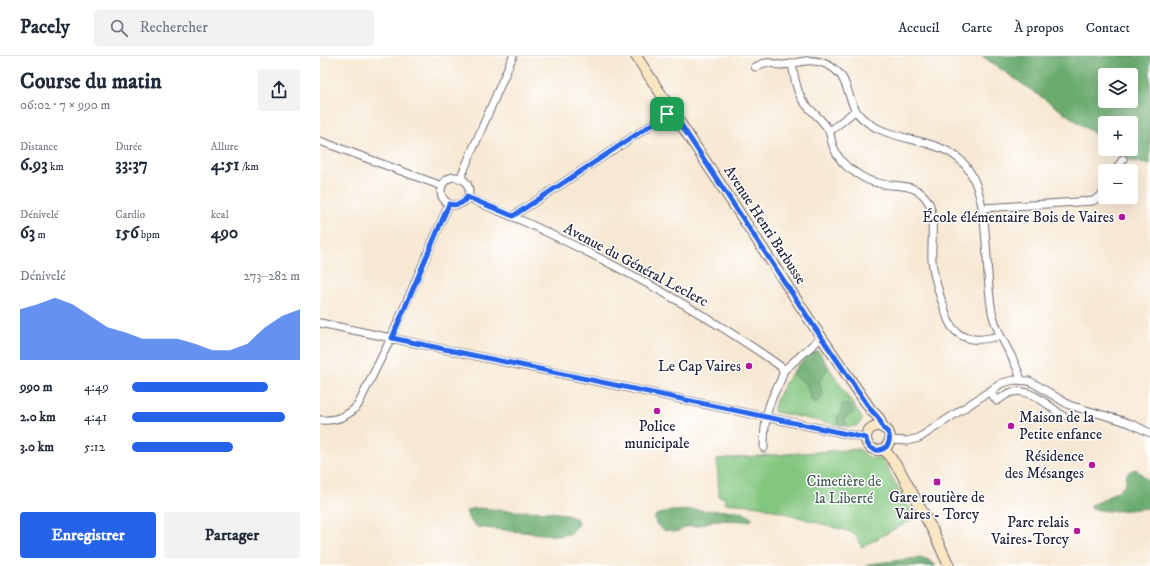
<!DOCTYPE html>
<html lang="fr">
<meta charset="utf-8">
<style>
body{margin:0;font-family:"IM FELL DW Pica",serif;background:#f2f2f3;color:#1f2937;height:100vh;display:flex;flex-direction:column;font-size:15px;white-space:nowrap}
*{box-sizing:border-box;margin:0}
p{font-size:13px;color:#747a83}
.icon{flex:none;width:22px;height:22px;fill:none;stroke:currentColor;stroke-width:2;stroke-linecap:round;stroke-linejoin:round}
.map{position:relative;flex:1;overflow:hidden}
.drawer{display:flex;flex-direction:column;background:#fff;width:320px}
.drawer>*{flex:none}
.tools{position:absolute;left:778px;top:12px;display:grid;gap:8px}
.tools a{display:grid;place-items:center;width:40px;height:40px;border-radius:4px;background:#fff;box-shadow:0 4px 16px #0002;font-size:20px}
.pin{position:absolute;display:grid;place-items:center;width:34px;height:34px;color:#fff;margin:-17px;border-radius:8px;box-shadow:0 2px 6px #0006}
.round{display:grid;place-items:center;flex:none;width:42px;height:42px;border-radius:4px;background:#f2f2f3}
.headline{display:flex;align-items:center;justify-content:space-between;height:68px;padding:0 20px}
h1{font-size:22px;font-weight:700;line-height:30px}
.stats{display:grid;grid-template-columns:repeat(3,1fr);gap:6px;height:68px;padding:4px 20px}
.stats div{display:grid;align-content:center}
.stats b{font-size:17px;font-weight:700}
.stats small{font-size:11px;font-weight:400}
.stats p{font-size:11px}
.chart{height:112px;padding:8px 20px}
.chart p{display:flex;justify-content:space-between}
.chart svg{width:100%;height:72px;margin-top:4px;fill:#2563eb;opacity:.7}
.action{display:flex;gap:8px;margin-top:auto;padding:8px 20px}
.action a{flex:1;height:46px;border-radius:4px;background:#2563eb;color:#fff;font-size:16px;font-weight:700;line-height:46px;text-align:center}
.action a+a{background:#f2f2f3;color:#1f2937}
ul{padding:0 20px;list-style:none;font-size:13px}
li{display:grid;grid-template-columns:64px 48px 1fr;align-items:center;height:30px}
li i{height:10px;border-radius:5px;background:#2563eb}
header{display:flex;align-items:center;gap:24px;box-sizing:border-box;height:56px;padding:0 20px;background:#fff;border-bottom:1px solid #e0e1e3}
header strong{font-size:19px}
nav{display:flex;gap:22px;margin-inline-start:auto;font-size:14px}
.search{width:280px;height:36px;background:#f2f2f3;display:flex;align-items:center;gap:10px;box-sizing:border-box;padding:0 14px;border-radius:4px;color:#747a83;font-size:15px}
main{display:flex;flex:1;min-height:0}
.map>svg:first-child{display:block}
.green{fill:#83c67f;stroke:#52745d}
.forest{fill:#6aab6e;stroke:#466654;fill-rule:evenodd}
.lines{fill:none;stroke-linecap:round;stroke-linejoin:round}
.street-casing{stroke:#6d6770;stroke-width:9}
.secondary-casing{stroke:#6d6770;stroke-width:12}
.street{stroke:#fff;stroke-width:7}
.secondary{stroke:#f9e7c3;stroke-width:10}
.route-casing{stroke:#fff;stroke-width:8}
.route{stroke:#2563eb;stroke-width:5}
.poi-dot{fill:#b5179e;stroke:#fff;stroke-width:1.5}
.labels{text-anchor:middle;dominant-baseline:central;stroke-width:3;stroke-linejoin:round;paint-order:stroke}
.poi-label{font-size:15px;fill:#22223b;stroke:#fff;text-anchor:end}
.street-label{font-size:15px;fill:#22223b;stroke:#fff}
.park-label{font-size:15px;fill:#445b53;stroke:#fff}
</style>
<header>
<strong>Pacely</strong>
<div class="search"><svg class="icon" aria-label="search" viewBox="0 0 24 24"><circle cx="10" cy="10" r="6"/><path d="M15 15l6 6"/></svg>Rechercher</div>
<nav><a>Accueil</a><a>Carte</a><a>À propos</a><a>Contact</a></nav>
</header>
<main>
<section class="drawer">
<div class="headline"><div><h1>Course du matin</h1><p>06:02 · 7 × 990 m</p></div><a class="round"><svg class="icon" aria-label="share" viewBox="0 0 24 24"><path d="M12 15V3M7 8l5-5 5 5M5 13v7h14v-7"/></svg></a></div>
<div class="stats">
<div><p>Distance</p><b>6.93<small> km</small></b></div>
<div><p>Durée</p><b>33:37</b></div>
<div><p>Allure</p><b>4:51<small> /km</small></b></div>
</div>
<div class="stats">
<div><p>Dénivelé</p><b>63<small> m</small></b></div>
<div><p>Cardio</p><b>156<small> bpm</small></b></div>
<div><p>kcal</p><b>490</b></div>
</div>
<div class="chart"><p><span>Dénivelé</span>273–282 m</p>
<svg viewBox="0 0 160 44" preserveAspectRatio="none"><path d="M0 44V13L10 10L20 6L30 10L40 17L50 24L60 27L70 31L80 31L90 31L100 34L110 38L120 38L130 34L140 24L150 17L160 13V44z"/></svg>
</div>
<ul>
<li><b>990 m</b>4:49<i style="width:81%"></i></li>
<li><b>2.0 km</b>4:41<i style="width:91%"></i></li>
<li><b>3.0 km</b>5:12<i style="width:60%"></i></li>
</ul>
<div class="action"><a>Enregistrer</a><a>Partager</a></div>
</section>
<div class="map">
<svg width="830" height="510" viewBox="0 0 830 510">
<rect width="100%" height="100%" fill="#fff"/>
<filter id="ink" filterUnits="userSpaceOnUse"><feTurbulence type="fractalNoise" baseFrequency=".025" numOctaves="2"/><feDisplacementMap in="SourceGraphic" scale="8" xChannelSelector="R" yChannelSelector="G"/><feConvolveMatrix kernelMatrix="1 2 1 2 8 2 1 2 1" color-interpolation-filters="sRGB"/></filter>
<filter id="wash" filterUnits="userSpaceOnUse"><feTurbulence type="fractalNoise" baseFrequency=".012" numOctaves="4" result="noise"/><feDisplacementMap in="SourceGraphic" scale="16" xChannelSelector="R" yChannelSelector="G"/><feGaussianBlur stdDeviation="0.9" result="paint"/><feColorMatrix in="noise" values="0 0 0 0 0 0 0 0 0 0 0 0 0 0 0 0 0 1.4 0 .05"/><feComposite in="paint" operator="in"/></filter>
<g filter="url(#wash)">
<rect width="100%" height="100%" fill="#f7e8d3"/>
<path class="green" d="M497 295 499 296 543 364 536 370 529 371 455 356 454 354C455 337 481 300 497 295Z
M539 393 548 401 562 403 595 462 542 491 534 477 440 450 405 447 404 441H399L397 403Z"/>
<path class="forest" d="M662 0H830V109L803 103 794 93H811V67H785V85ZM785 19H811V45H785Z
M497 295 499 296 508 310 506 315 499 325 503 338 500 344 495 347 491 344 486 327 473 319V316L488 300Z
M522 349C527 348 530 350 533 353L534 356 525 361 526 368 521 370 518 368 517 362 520 358Z
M816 413 830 426V452C812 453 789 458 771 452V449C778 446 783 444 789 440 796 435 800 435 806 428 806 419 806 415 816 413Z
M153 452C166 452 180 454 193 455 215 456 237 453 257 463L258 470 251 477 239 480 157 471 149 464 146 455Z
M374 454 419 455 433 462 430 465 395 464 382 468 378 470 365 471 359 475 354 476 343 474 337 469 334 462 336 459 351 455Z
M598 502 607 503 616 510H546L549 508Z"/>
</g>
<g filter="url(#ink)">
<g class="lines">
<defs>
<path id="street" d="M472 7C474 19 476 35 483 45 491 56 503 63 509 75 511 80 511 85 513 90 517 101 525 111 536 117 542 121 550 126 558 127 577 132 597 125 609 147 615 159 611 190 612 204 613 218 617 230 621 243 624 250 626 259 629 266 640 287 660 285 679 280
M435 11C438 10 442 7 446 7 451 6 456 9 461 9 469 9 477 6 485 5 499 3 516 10 523 23 530 36 530 50 541 61 567 86 610 80 638 102 675 131 662 217 673 260 679 284 695 300 701 324
M509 76 536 54
M0 85 122 130
M795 115 803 103
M121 135a14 14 0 1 1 28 0a14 14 0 1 1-28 0Z
M140 123 193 0
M147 141C172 153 198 162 222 174 305 213 385 257 460 310L463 315
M663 152 773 145 782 139 785 132
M193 160 352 55
M0 267 546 382
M670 336 677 345C682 342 687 337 693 336 711 332 729 350 743 360
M0 364C15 365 28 361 38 349L71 282 129 148
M570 384 587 385 599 382 682 327 694 324 709 325 715 328 749 349 797 363 812 368 830 377
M444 392C444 375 445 358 452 342 455 333 463 324 463 315L502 281"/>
<path id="secondary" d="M316 0 493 269 551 354 559 362 563 372
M546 382a12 12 0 1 1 24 0a12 12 0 1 1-24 0Z
M564 393 579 413 613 475 629 510"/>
</defs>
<use href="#street" class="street-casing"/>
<use href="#secondary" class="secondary-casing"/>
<use href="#street" class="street"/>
<use href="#secondary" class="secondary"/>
</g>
</g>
<g class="lines" filter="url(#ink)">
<defs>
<path id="route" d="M352 55 493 269 551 354C554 357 557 360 559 363 561 366 562 370 563 372 566 375 568 375 569 379 573 396 548 401 546 382L527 378 72 282 129 148C137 150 143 148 147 141L193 160Z"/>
</defs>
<use href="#route" class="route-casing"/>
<use href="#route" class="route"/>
</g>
<g class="poi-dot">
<circle cx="802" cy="161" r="4"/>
<circle cx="429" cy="310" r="4"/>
<circle cx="337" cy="355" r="4"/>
<circle cx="691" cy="370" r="4"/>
<circle cx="772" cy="409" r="4"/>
<rect x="613" y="422" width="8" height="8" rx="2"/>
<circle cx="757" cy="475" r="4"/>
</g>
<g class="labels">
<g class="poi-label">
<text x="794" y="161">École élémentaire Bois de Vaires</text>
<text x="421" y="310">Le Cap Vaires</text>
<text x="699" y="361" text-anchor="start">Maison de la<tspan x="699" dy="17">Petite enfance</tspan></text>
<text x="337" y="370" text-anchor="middle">Police<tspan x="337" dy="17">municipale</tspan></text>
<text x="764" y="400">Résidence<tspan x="764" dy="17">des Mésanges</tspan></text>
<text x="617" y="441" text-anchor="middle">Gare routière de<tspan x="617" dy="17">Vaires - Torcy</tspan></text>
<text x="749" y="466">Parc relais<tspan x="749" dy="17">Vaires-Torcy</tspan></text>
</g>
<g class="street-label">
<text transform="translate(445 169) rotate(57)">Avenue Henri Barbusse</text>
<text transform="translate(316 209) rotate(28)">Avenue du Général Leclerc</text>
</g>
<g class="park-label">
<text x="524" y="425">Cimetière de<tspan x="524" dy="17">la Liberté</tspan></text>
</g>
</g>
</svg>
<div class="tools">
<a><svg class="icon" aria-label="layers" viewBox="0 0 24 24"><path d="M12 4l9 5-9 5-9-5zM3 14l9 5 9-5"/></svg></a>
<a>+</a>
<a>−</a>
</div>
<div class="pin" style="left:347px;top:58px;background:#1e9e55"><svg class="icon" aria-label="arrive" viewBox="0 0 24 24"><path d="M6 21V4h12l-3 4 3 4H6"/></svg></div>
</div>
</main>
